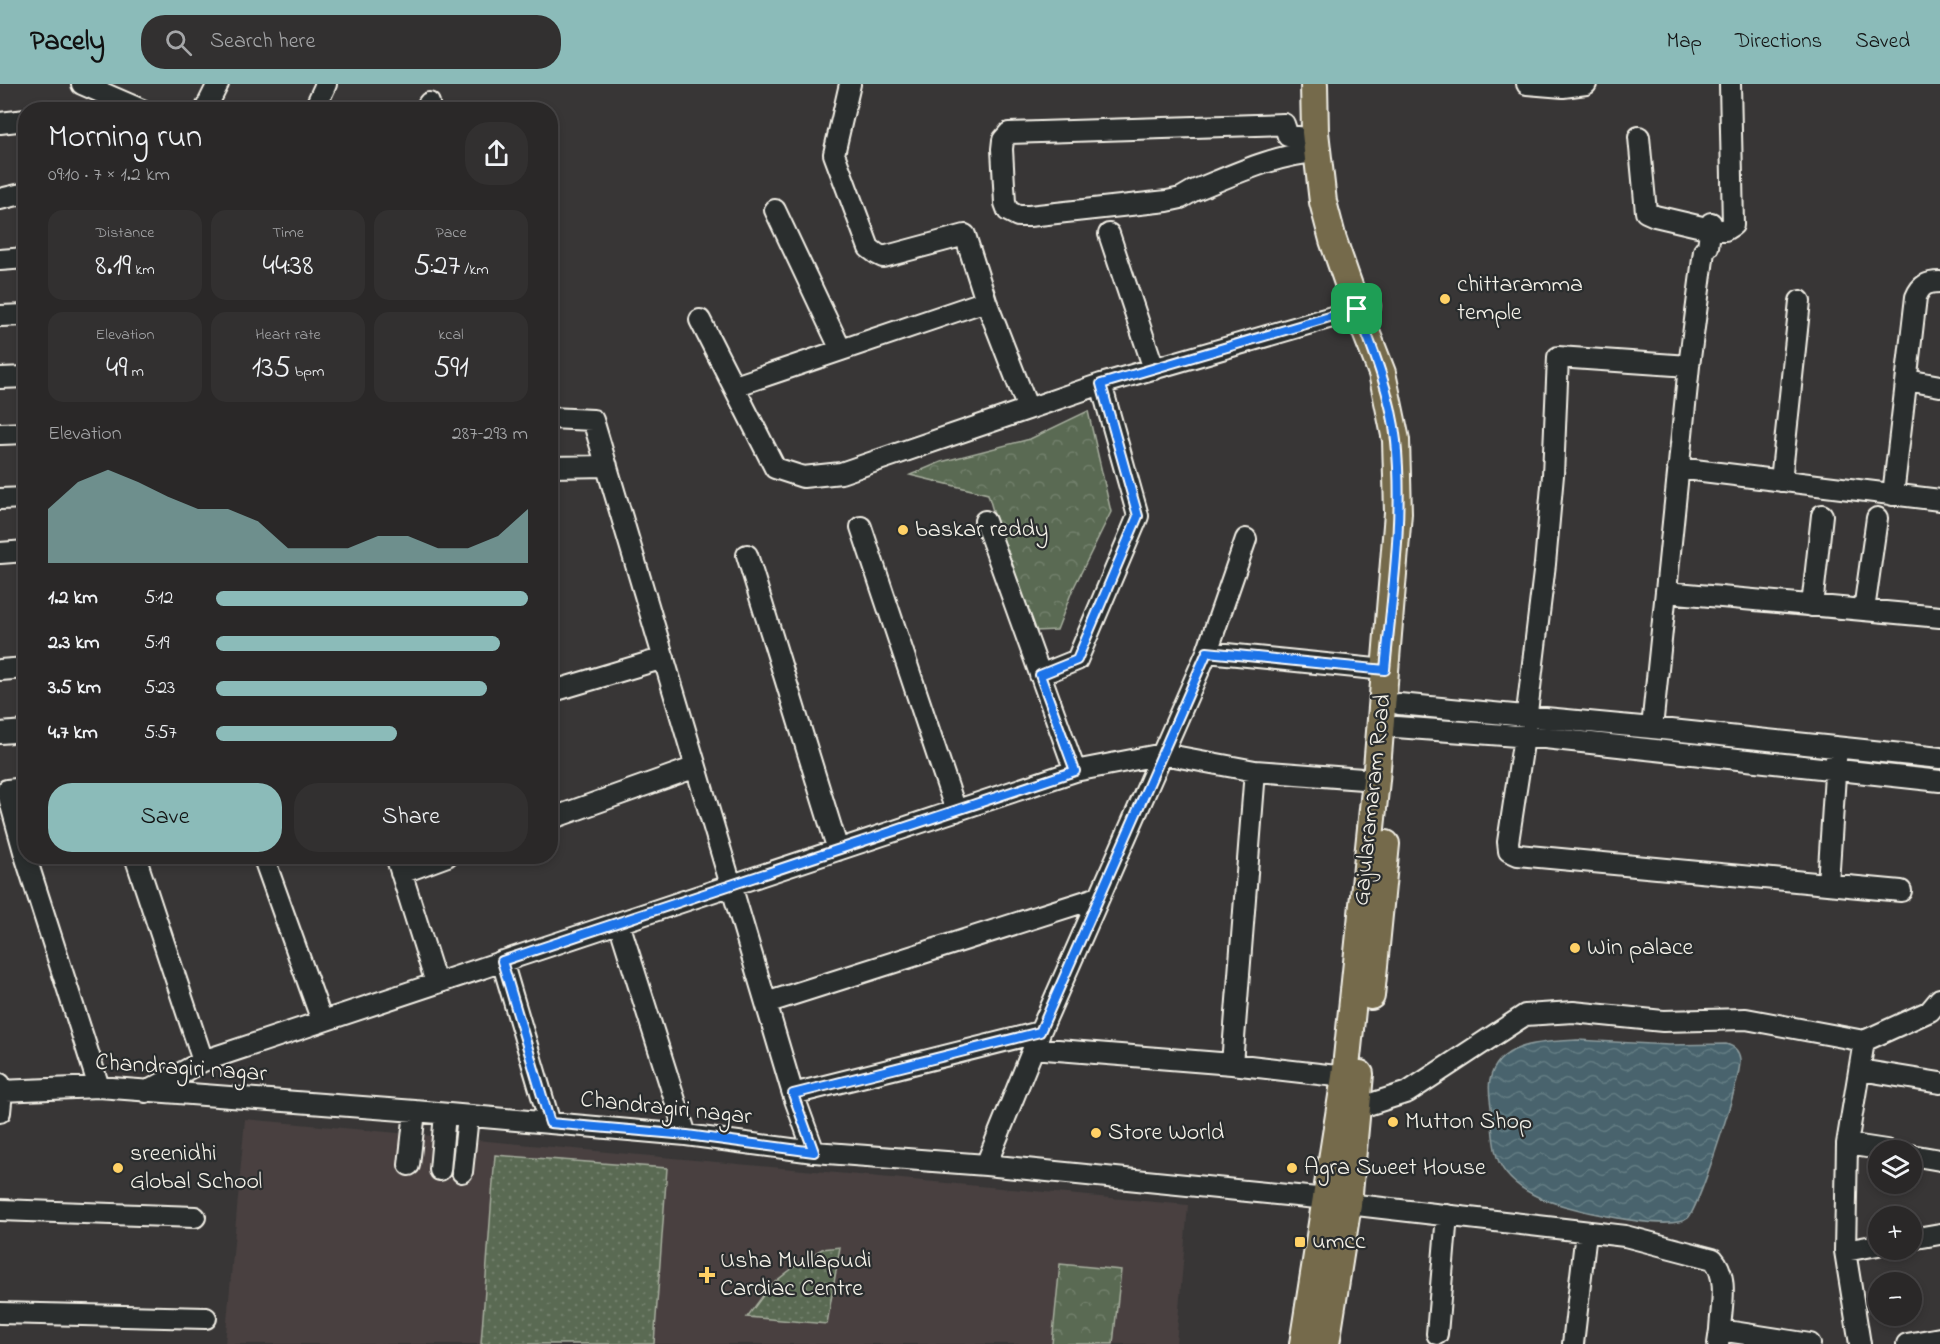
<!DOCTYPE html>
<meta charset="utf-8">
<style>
body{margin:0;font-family:"Indie Flower",sans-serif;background:#323030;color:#f1f3f6;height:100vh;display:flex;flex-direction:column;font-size:22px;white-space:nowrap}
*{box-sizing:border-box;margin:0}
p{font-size:20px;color:#a5a6a8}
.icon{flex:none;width:33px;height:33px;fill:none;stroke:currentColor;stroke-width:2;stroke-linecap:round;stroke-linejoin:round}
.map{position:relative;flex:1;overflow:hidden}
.details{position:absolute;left:18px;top:18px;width:540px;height:762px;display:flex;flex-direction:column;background:#2a2828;border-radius:24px;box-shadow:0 3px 9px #0003,0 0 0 2px #464445}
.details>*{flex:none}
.tools{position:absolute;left:1868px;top:1056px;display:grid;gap:12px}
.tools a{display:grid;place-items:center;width:54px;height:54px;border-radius:50%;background:#2a2828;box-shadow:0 3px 9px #0003,0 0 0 2px #464445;font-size:30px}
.pin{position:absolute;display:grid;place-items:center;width:51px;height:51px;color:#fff;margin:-26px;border-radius:12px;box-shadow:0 3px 9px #0006}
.round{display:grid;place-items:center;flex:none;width:63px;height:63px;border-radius:24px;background:#323030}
.headline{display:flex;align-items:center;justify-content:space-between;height:102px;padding:0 30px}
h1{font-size:33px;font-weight:600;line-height:45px}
.stats{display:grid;grid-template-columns:repeat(3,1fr);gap:9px;height:102px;padding:6px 30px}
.stats div{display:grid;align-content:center;border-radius:15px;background:#323030;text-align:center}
.stats b{font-size:30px;font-weight:600}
.stats small{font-size:16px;font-weight:400}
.stats p{font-size:16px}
.chart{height:168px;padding:12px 30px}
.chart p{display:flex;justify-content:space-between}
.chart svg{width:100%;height:108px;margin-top:6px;fill:#8bbbb9;opacity:.7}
.cta{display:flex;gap:12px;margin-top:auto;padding:12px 30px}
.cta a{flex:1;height:69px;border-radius:24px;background:#8bbbb9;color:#111;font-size:24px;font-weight:600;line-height:69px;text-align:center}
.cta a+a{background:#323030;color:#f1f3f6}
ul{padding:0 30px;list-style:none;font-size:20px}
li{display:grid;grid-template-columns:96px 72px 1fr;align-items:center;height:45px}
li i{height:15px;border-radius:8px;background:#8bbbb9}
header{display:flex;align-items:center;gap:36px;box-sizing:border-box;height:84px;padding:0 30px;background:#8bbbb9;color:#111}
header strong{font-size:28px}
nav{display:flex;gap:33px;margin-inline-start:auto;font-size:21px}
.search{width:420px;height:54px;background:#323030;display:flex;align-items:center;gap:15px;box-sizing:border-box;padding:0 21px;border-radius:24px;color:#a5a6a8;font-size:22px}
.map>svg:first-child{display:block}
.built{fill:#484140}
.grass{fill:url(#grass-dots);stroke:#a7ae9e;stroke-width:1.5}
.forest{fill:url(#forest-crowns);stroke:#a7ae9e;stroke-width:1.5}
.water{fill:url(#water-waves);stroke:#8d9c9e;stroke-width:1.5}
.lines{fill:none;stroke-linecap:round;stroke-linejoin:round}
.minor-casing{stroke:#f4f1e8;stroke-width:24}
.major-casing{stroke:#f4f1e8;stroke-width:30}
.minor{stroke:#2a2d2e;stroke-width:20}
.major{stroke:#756b4b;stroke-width:26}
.route-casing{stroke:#fff;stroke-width:12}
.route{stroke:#1a73e8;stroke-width:8}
.poi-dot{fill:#ffd166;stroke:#2a2d2e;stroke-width:2}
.labels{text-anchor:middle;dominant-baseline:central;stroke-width:4.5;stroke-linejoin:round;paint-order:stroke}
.poi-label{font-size:24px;fill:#f4f1e8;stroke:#2a2d2e;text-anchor:start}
.street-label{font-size:24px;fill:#f4f1e8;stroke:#2a2d2e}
</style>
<header>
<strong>Pacely</strong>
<div class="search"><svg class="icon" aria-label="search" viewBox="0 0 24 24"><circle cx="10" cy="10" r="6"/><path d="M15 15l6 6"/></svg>Search here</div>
<nav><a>Map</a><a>Directions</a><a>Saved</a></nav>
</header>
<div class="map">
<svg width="1940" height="1260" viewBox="0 0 1940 1260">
<defs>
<pattern id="grass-dots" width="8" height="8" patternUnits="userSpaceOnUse" patternTransform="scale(1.5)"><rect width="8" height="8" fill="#5a6a53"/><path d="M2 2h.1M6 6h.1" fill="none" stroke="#72806c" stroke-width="1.8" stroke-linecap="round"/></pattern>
<pattern id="forest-crowns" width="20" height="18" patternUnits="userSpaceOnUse" patternTransform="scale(1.5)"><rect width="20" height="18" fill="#5a6a53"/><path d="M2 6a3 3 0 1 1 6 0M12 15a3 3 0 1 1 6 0" fill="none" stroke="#72806c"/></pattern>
<pattern id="water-waves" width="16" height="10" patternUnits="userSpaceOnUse" patternTransform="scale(1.5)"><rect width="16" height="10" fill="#48646d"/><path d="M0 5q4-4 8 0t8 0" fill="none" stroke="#637b82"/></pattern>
</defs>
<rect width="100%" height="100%" fill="#383636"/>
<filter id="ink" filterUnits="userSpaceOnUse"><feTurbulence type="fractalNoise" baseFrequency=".0167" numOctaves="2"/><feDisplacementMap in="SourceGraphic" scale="12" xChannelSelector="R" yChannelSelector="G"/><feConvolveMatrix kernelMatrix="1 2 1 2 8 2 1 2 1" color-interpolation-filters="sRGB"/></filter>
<g filter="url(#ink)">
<path class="built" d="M245 1035 1188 1121 1176 1260H225Z"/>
<path class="grass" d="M495 1071 667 1084 654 1260H481Z
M840 1163 827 1240 747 1233 771 1201 803 1176 822 1165Z"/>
<path class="forest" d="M1088 327 1111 428 1072 507 1057 546 1034 547 1016 506 988 410 910 391 941 378 1030 355Z
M1060 1180 1121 1186 1113 1260H1052Z"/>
<path class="water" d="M1577 956 1669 961 1726 960C1734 962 1739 967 1740 975 1742 992 1699 1123 1688 1134 1670 1150 1555 1123 1534 1111 1518 1103 1503 1090 1497 1073 1492 1057 1492 1039 1491 1023 1490 1015 1488 1004 1490 996 1498 957 1545 958 1577 956Z"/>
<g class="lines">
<defs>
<path id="minor" d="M82 0 142 26
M850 0 834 70 869 164 877 170 883 173 965 151 986 217 1028 325
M1527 0 1563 3 1586 0
M205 26 218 0
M314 26 326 0
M425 26 429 19
M0 39 26 36
M1639 53 1646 128 1655 132 1702 143
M1316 55 1288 52 1284 40 1009 49 1003 56 1002 65 1005 119 1008 127 1018 132H1029L1167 117 1181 114 1193 107C1233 91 1273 71 1317 68
M0 115 26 109
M775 126 841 266
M1710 146H1725L1733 141 1730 0
M1109 150 1154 285
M0 176 26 174
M0 232 26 231
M700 236 775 384 803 393 841 389 1101 300 1370 222
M1689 282 1558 273 1553 391 1545 480 1524 653 1508 758 1509 767 1518 771 1901 807
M0 294 26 293
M1907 296 1940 302
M735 302 986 217
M550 334 593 336 793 1010 814 1068
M0 350 26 349
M550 383 607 382
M1678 384 1940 416
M1781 397 1800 217
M1893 411 1916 213C1921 201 1927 198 1940 198
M0 415 26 414
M985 437 1075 687
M861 443 956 727
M0 469 26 467
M747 471 838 766
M1666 508 1940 533
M1812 522 1822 431
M1864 526 1877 434
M1207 568 1385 586
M0 586 26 584
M1040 591 1077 576 1138 432 1101 300
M550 608 664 574
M1399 620 1652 644 1940 674
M1396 643 1545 654 1940 697
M1652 644 1689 282 1704 167 1708 163 1711 139
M0 649 26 647
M26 704 7 706 25 771 99 1003
M550 735 696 683
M135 772 203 977
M263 772 322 937
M396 772 436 899
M401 789 447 772
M1828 800 1836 675
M619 839 686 1051
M502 877 550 1039
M766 919 1099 813
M1033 964 1232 980 1345 993
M1232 980 1255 687
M1860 986 1940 999
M0 1000 2 1007 0 1028
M0 1007 99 1003 415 1027 686 1051 814 1068 986 1081 1327 1115
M146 1008 203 977 1075 687 1163 670 1255 687 1376 696
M793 1010 1040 948
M1358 1024 1408 1008 1525 931 1573 928 1663 937 1746 935 1864 957 1930 927 1940 915
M1847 1060 1886 1066
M1911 1071 1940 1076
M409 1081 415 1027
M986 1081 1040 948 1207 568 1246 455
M440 1086 445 1030
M462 1088 468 1032
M1348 1120 1625 1152 1713 1175C1729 1193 1721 1223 1720 1246
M0 1126 195 1133
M1911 1155 1940 1150
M1845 1167 1847 1060 1864 957
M0 1229 206 1234
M1437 1250 1447 1131
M1573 1260 1586 1148
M1718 1260 1720 1246 1810 1260
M1860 1260 1845 1167 1878 1161
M1907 1260 1940 1254"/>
<path id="major" d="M1371 912 1386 760
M1303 1260 1345 993 1376 696 1398 429 1396 356 1382 289 1357 225 1333 156 1323 118 1315 48 1314 0
M1326 1260 1348 1120 1360 990"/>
</defs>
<use href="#minor" class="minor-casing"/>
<use href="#major" class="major-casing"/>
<use href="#minor" class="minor"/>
<use href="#major" class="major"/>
</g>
</g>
<g class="lines" filter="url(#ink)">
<defs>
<path id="route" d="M1357 225C1374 267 1391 311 1396 357 1404 433 1392 511 1385 586L1207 568 1040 948 793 1010 814 1068 687 1051 550 1039 502 877 1075 687 1040 591 1077 576 1138 432 1101 300Z"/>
</defs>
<use href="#route" class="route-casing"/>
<use href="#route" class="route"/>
</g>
<g class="poi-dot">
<circle cx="1445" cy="215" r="6"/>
<circle cx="903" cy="446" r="6"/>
<circle cx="1575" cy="864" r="6"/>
<circle cx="1393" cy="1038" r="6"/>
<circle cx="1096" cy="1049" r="6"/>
<circle cx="118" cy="1084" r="6"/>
<circle cx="1292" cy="1084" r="6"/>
<rect x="1294" y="1152" width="12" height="12" rx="3"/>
<path d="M704 1182h6v6h6v6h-6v6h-6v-6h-6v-6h6z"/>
</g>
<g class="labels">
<g class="poi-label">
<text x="1457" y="201">chittaramma<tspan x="1457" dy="28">temple</tspan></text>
<text x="915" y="446">baskar reddy</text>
<text x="1587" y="864">Win palace</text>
<text x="1405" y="1038">Mutton Shop</text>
<text x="1108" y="1049">Store World</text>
<text x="130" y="1070">sreenidhi<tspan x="130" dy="28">Global School</tspan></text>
<text x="1304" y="1084">Agra Sweet House</text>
<text x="1312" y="1158">umcc</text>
<text x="720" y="1177">Usha Mullapudi<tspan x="720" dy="28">Cardiac Centre</tspan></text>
</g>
<g class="street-label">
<text transform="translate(1373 716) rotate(-84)">Gajularamaram Road</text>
<text transform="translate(181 985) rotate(4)">Chandragiri nagar</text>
<text transform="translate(666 1025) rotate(6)">Chandragiri nagar</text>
</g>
</g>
</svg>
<div class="tools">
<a><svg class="icon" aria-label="layers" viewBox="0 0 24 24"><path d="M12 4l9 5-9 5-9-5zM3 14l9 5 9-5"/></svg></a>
<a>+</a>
<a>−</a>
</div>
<div class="pin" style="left:1357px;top:225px;background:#1e9e55"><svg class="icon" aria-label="arrive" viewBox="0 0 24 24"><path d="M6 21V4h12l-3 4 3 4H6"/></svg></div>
<section class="details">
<div class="headline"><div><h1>Morning run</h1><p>09:10 · 7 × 1.2 km</p></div><a class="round"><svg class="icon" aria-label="share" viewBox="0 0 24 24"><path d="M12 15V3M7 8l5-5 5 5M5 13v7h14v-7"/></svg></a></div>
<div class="stats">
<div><p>Distance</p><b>8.19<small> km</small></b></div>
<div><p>Time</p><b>44:38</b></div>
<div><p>Pace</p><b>5:27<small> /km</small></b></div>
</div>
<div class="stats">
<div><p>Elevation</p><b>49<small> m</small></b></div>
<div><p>Heart rate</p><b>135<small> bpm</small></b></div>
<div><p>kcal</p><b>591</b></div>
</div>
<div class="chart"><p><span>Elevation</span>287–293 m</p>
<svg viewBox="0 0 160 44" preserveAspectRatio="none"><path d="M0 44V22L10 11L20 6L30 11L40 17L50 22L60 22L70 27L80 38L90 38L100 38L110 33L120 33L130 38L140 38L150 33L160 22V44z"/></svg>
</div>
<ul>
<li><b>1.2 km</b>5:12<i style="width:100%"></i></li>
<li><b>2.3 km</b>5:19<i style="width:91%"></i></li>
<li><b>3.5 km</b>5:23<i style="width:87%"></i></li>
<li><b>4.7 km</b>5:57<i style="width:58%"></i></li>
</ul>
<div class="cta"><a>Save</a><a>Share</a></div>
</section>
</div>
